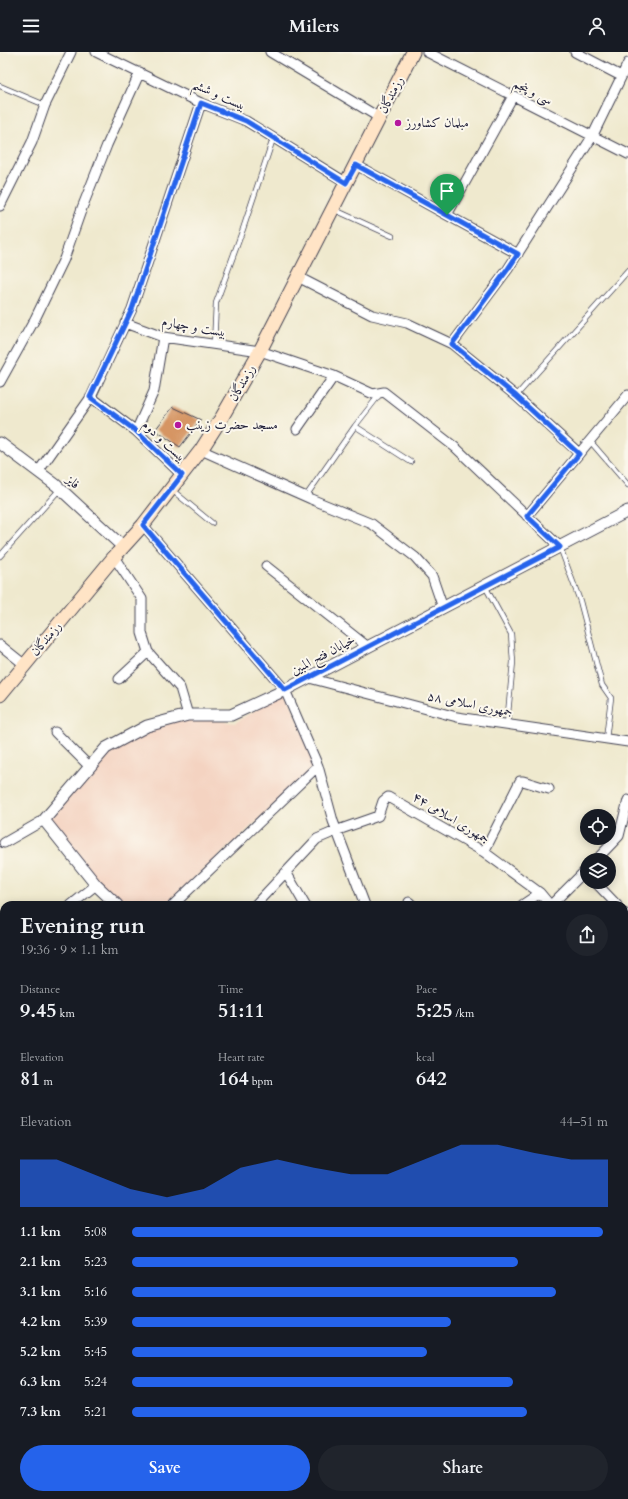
<!DOCTYPE html>
<meta charset="utf-8">
<style>
body{margin:0;font-family:Cardo,Amiri,serif;background:#20242c;color:#f1f3f6;height:100vh;display:flex;flex-direction:column;font-size:15px;white-space:nowrap}
*{box-sizing:border-box;margin:0}
p{font-size:13px;color:#9ea1a6}
.icon{flex:none;width:22px;height:22px;fill:none;stroke:currentColor;stroke-width:2;stroke-linecap:round;stroke-linejoin:round}
.map{position:relative;flex:1;overflow:hidden}
.drawer{position:absolute;left:0px;top:849px;width:628px;height:598px;display:flex;flex-direction:column;background:#171b24;border-radius:12px 12px 0 0;box-shadow:0 2px 10px #0003}
.drawer>*{flex:none}
.buttons{position:absolute;left:580px;top:757px;display:grid;gap:8px}
.buttons a{display:grid;place-items:center;width:36px;height:36px;border-radius:50%;background:#171b24;box-shadow:0 2px 10px #0003;font-size:20px}
.pin{position:absolute;display:grid;place-items:center;width:34px;height:34px;color:#fff;margin:-41px -17px;border-radius:50% 50% 50% 0;rotate:-45deg;box-shadow:0 0 4px #0007}
.pin .icon{rotate:45deg}
.round{display:grid;place-items:center;flex:none;width:42px;height:42px;border-radius:21px;background:#20242c}
.summary{display:flex;align-items:center;justify-content:space-between;height:68px;padding:0 20px}
h1{font-size:22px;font-weight:600;line-height:30px}
.stats{display:grid;grid-template-columns:repeat(3,1fr);gap:6px;height:68px;padding:4px 20px}
.stats div{display:grid;align-content:center}
.stats b{font-size:20px;font-weight:600}
.stats small{font-size:11px;font-weight:400}
.stats p{font-size:11px}
.chart{height:112px;padding:8px 20px}
.chart p{display:flex;justify-content:space-between}
.chart svg{width:100%;height:72px;margin-top:4px;fill:#2563eb;opacity:.7}
.cta{display:flex;gap:8px;margin-top:auto;padding:8px 20px}
.cta a{flex:1;height:46px;border-radius:24px;background:#2563eb;color:#fff;font-size:16px;font-weight:600;line-height:46px;text-align:center}
.cta a+a{background:#20242c;color:#f1f3f6}
ul{padding:0 20px;list-style:none;font-size:13px}
li{display:grid;grid-template-columns:64px 48px 1fr;align-items:center;height:30px}
li i{height:10px;border-radius:5px;background:#2563eb}
header{display:flex;justify-content:space-between;align-items:center;height:52px;padding:0 20px;background:#171b24;font-size:18px;font-weight:600}
.map>svg:first-child{display:block}
.built{fill:#f4d3c1}
.building{fill:#d69564}
.lines{fill:none;stroke-linecap:round;stroke-linejoin:round}
.service-casing{stroke:#414051;stroke-width:6}
.minor-casing{stroke:#414051;stroke-width:11}
.tertiary-casing{stroke:#414051;stroke-width:13}
.secondary-casing{stroke:#414051;stroke-width:15}
.service{stroke:#fff;stroke-width:4.5}
.minor{stroke:#fff;stroke-width:9}
.tertiary{stroke:#fff;stroke-width:11}
.secondary{stroke:#ffe4c6;stroke-width:13}
.route-casing{stroke:#fff;stroke-width:8}
.route{stroke:#2563eb;stroke-width:5}
.poi-dot{fill:#b5179e;stroke:#fbf7ec;stroke-width:1.5}
.labels{text-anchor:middle;dominant-baseline:central;stroke-width:4;stroke-linejoin:round;paint-order:stroke}
.street-label{font-size:13px;fill:#22223b;stroke:#fbf7ec}
.poi-label{font-size:13px;fill:#22223b;stroke:#fbf7ec;text-anchor:start}
</style>
<header><svg class="icon" aria-label="menu" viewBox="0 0 24 24"><path d="M4 6h16M4 12h16M4 18h16"/></svg>Milers<svg class="icon" aria-label="person" viewBox="0 0 24 24"><circle cx="12" cy="8" r="4"/><path d="M4 21q1-7 8-7t8 7"/></svg></header>
<div class="map">
<svg width="628" height="1447" viewBox="0 0 628 1447">
<rect width="100%" height="100%" fill="#fbf7ec"/>
<filter id="ink" filterUnits="userSpaceOnUse"><feTurbulence type="fractalNoise" baseFrequency=".025" numOctaves="2"/><feDisplacementMap in="SourceGraphic" scale="8" xChannelSelector="R" yChannelSelector="G"/><feConvolveMatrix kernelMatrix="1 2 1 2 8 2 1 2 1" color-interpolation-filters="sRGB"/></filter>
<filter id="wash" filterUnits="userSpaceOnUse"><feTurbulence type="fractalNoise" baseFrequency=".012" numOctaves="4" result="noise"/><feDisplacementMap in="SourceGraphic" scale="16" xChannelSelector="R" yChannelSelector="G"/><feGaussianBlur stdDeviation="0.9" result="paint"/><feColorMatrix in="noise" values="0 0 0 0 0 0 0 0 0 0 0 0 0 0 0 0 0 1.4 0 .05"/><feComposite in="paint" operator="in"/></filter>
<g filter="url(#wash)">
<rect width="100%" height="100%" fill="#efe9ce"/>
<path class="built" d="M285 638 318 714 165 853H117L44 768 106 696 188 663 235 671Z"/>
<g id="blocks">
<path class="building" d="M173 355 201 368 180 395 155 378Z"/>
</g>
</g>
<g filter="url(#ink)">
<use href="#blocks" fill-opacity="0" stroke="#414051" stroke-width="1"/>
<g class="lines">
<defs>
<path id="service" d="M0 34 45 53
M335 158 392 184
M214 293 216 251 243 177 273 87
M516 344 628 219
M355 374 411 410
M590 389 628 433
M172 438 212 471
M306 444 355 374 380 342
M560 495 580 549 602 633 611 646 606 687
M0 504 60 437
M485 534 511 582 513 610 507 672"/>
<path id="minor" d="M96 0 201 51 246 69 347 131
M270 0 380 66
M427 0 628 102
M575 0 621 24
M356 113 518 202
M0 154 32 90 45 53 71 0
M447 163 513 44
M298 225 372 263 407 271 452 292 516 344 579 401
M125 271 163 285 260 299 334 324 373 342 384 340 456 396 560 495
M452 292 508 217 592 85 628 11
M0 330 35 267 64 207 82 156 107 93 140 20
M91 345 136 379 182 423
M297 377 334 324
M136 379 154 339 163 285
M201 398 311 447 372 472 415 505 432 524 443 556
M38 420 91 345 132 257 201 51
M527 464 628 343
M143 473 285 638 318 714 333 769 365 853
M114 505 142 547V581L148 600 180 636 188 663
M266 514 368 595
M0 593 25 613
M309 626 457 665 628 690
M119 627 148 600
M55 680 90 715
M4 791 44 768
M484 800 520 729H523L549 737
M596 808 619 784 628 748
M286 820 305 853
M595 830 617 853
M409 850 412 853
M71 853 96 833
M173 853 318 714
M255 853 317 787 338 778 378 764 383 749 388 745 484 800 540 841 550 853
M522 853 540 841
M551 853 587 817
M624 861 628 865
M0 879 4 885
M0 908 4 906
M624 953 628 958
M624 1084 628 1088
M0 1125 4 1130
M0 1167 4 1163
M624 1190 628 1194
M624 1236 628 1232
M0 1249 4 1254
M624 1300 628 1304
M0 1313 4 1310
M624 1389 628 1393
M0 1392 4 1397
M42 1443 45 1447
M157 1443 159 1447
M255 1443 258 1447
M352 1443 355 1447
M444 1443 447 1447
M395 1447 399 1443"/>
<path id="tertiary" d="M0 391 56 433 123 495
M117 853 96 833 44 768 106 696 147 674 188 663H231L285 638 628 459
M0 959 4 963
M545 1443 550 1447"/>
<path id="secondary" d="M0 643 114 505 143 473 201 398 222 365 260 299 413 0"/>
</defs>
<use href="#service" class="service-casing"/>
<use href="#minor" class="minor-casing"/>
<use href="#tertiary" class="tertiary-casing"/>
<use href="#secondary" class="secondary-casing"/>
<use href="#service" class="service"/>
<use href="#minor" class="minor"/>
<use href="#tertiary" class="tertiary"/>
<use href="#secondary" class="secondary"/>
</g>
</g>
<g class="lines" filter="url(#ink)">
<defs>
<path id="route" d="M201 51 246 69 346 131 356 113 518 202 508 217 452 292 516 344 579 402 527 464 560 495 285 638 143 473 182 423 136 379 90 345 132 257Z"/>
</defs>
<use href="#route" class="route-casing"/>
<use href="#route" class="route"/>
</g>
<g class="poi-dot">
<circle cx="398" cy="71" r="4"/>
<circle cx="178" cy="373" r="4"/>
</g>
<g class="labels">
<g class="street-label">
<text transform="translate(533 40) rotate(27)">سی و پنجم</text>
<text transform="translate(219 43) rotate(24)">بیست و ششم</text>
<text transform="translate(391 43) rotate(-63)">رزمندگان</text>
<text transform="translate(194 275) rotate(10)">بیست و چهارم</text>
<text transform="translate(242 331) rotate(-60)">رزمندگان</text>
<text transform="translate(164 389) rotate(43)">بیست و دوم</text>
<text transform="translate(73 430) rotate(42)">فایز</text>
<text transform="translate(46 587) rotate(-50)">رزمندگان</text>
<text transform="translate(323 603) rotate(-28)">خیابان فتح المبین</text>
<text transform="translate(470 652) rotate(11)">جمهوری اسلامی ۵۸</text>
<text transform="translate(451 766) rotate(31)">جمهوری اسلامی ۴۴</text>
</g>
<g class="poi-label">
<text x="406" y="71">مبلمان کشاورز</text>
<text x="186" y="373">مسجد حضرت زینب</text>
</g>
</g>
</svg>
<div class="buttons">
<a><svg class="icon" aria-label="locate" viewBox="0 0 24 24"><circle cx="12" cy="12" r="6"/><path d="M12 2v4M12 18v4M2 12h4M18 12h4"/></svg></a>
<a><svg class="icon" aria-label="layers" viewBox="0 0 24 24"><path d="M12 4l9 5-9 5-9-5zM3 14l9 5 9-5"/></svg></a>
</div>
<div class="pin" style="left:447px;top:163px;background:#1e9e55"><svg class="icon" aria-label="arrive" viewBox="0 0 24 24"><path d="M6 21V4h12l-3 4 3 4H6"/></svg></div>
<section class="drawer">
<div class="summary"><div><h1>Evening run</h1><p>19:36 · 9 × 1.1 km</p></div><a class="round"><svg class="icon" aria-label="share" viewBox="0 0 24 24"><path d="M12 15V3M7 8l5-5 5 5M5 13v7h14v-7"/></svg></a></div>
<div class="stats">
<div><p>Distance</p><b>9.45<small> km</small></b></div>
<div><p>Time</p><b>51:11</b></div>
<div><p>Pace</p><b>5:25<small> /km</small></b></div>
</div>
<div class="stats">
<div><p>Elevation</p><b>81<small> m</small></b></div>
<div><p>Heart rate</p><b>164<small> bpm</small></b></div>
<div><p>kcal</p><b>642</b></div>
</div>
<div class="chart"><p><span>Elevation</span>44–51 m</p>
<svg viewBox="0 0 160 44" preserveAspectRatio="none"><path d="M0 44V15L10 15L20 24L30 33L40 38L50 33L60 20L70 15L80 20L90 24L100 24L110 15L120 6L130 6L140 11L150 15L160 15V44z"/></svg>
</div>
<ul>
<li><b>1.1 km</b>5:08<i style="width:99%"></i></li>
<li><b>2.1 km</b>5:23<i style="width:81%"></i></li>
<li><b>3.1 km</b>5:16<i style="width:89%"></i></li>
<li><b>4.2 km</b>5:39<i style="width:67%"></i></li>
<li><b>5.2 km</b>5:45<i style="width:62%"></i></li>
<li><b>6.3 km</b>5:24<i style="width:80%"></i></li>
<li><b>7.3 km</b>5:21<i style="width:83%"></i></li>
</ul>
<div class="cta"><a>Save</a><a>Share</a></div>
</section>
</div>
